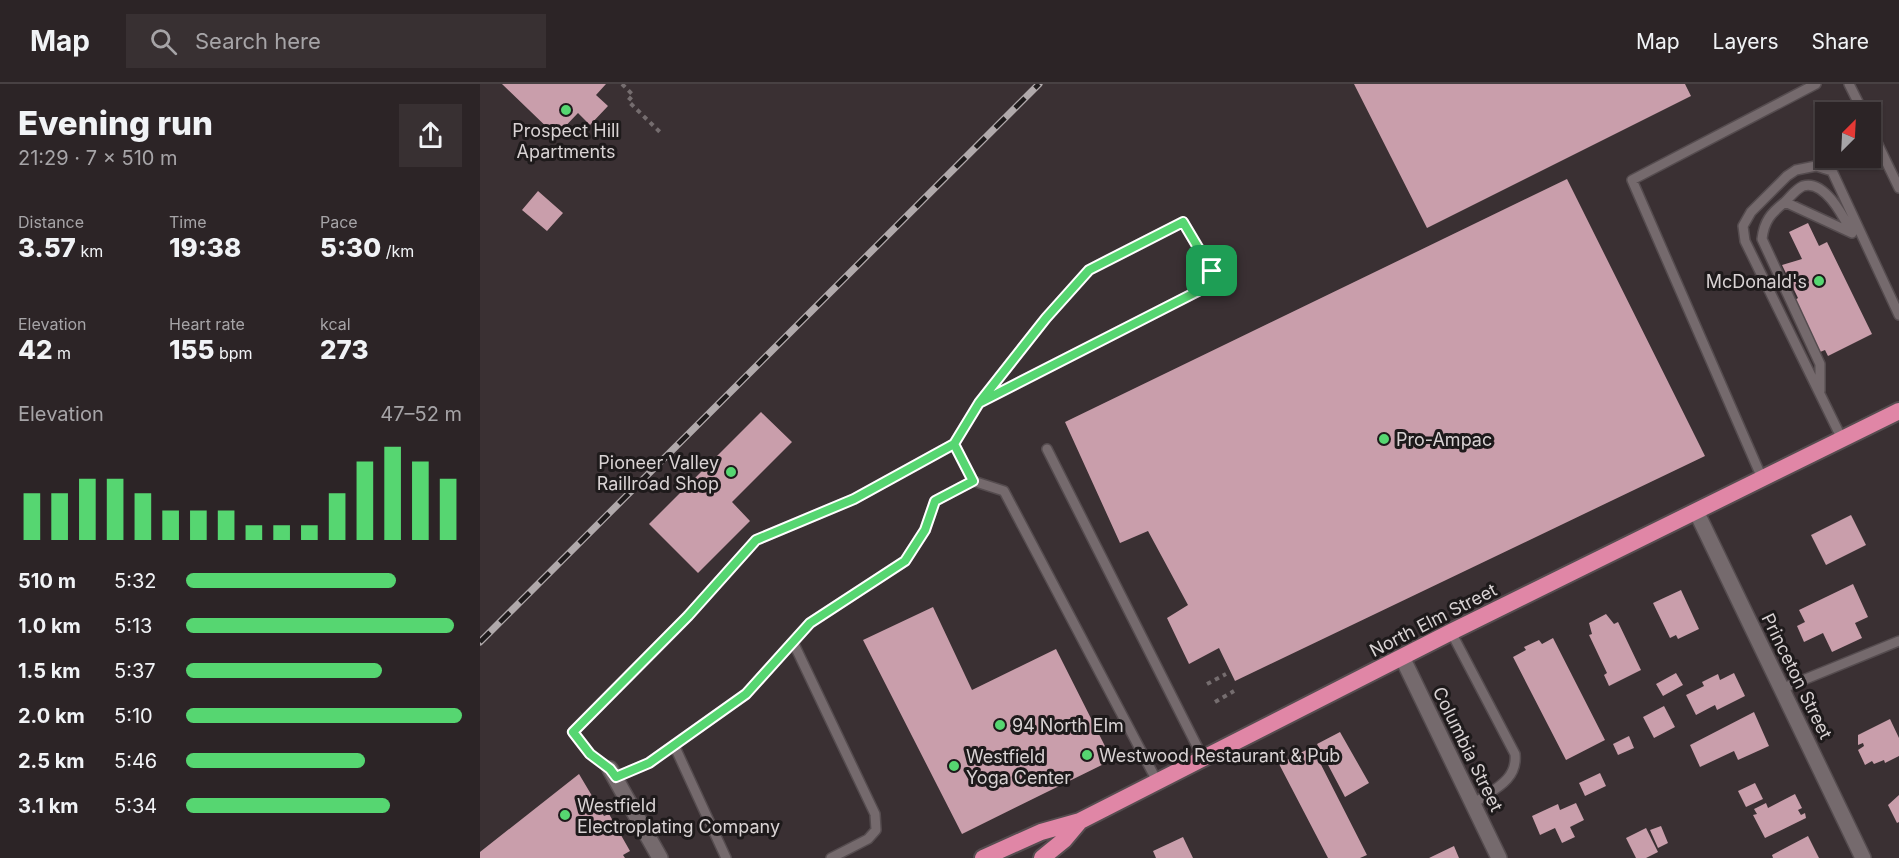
<!DOCTYPE html>
<meta charset="utf-8">
<style>
body{margin:0;font-family:Inter,sans-serif;background:#383032;color:#f1f3f6;height:100vh;display:flex;flex-direction:column;font-size:22px;white-space:nowrap}
*{box-sizing:border-box;margin:0}
p{font-size:20px;color:#a6a4a7}
.icon{flex:none;width:33px;height:33px;fill:none;stroke:currentColor;stroke-width:2;stroke-linecap:round;stroke-linejoin:round}
.map{position:relative;flex:1;overflow:hidden}
.details{display:flex;flex-direction:column;background:#2c2426;width:480px}
.details>*{flex:none}
.needle{width:39px;rotate:24deg}
.fabs{position:absolute;left:1335px;top:18px;display:grid;gap:12px}
.fabs a{display:grid;place-items:center;width:66px;height:66px;border-radius:0px;background:#2c2426;box-shadow:0 2px 4px #0004,0 0 0 2px #484143;font-size:30px}
.pin{position:absolute;display:grid;place-items:center;width:51px;height:51px;color:#fff;margin:-26px;border-radius:12px;box-shadow:0 3px 9px #0006}
.round{display:grid;place-items:center;flex:none;width:63px;height:63px;border-radius:0px;background:#383032}
.overview{display:flex;align-items:center;justify-content:space-between;height:102px;padding:0 18px}
h1{font-size:33px;font-weight:800;line-height:45px}
.figures{display:grid;grid-template-columns:repeat(3,1fr);gap:9px;height:102px;padding:6px 18px}
.figures div{display:grid;align-content:center}
.figures b{font-size:26px;font-weight:800}
.figures small{font-size:16px;font-weight:400}
.figures p{font-size:16px}
.chart{height:168px;padding:12px 18px}
.chart p{display:flex;justify-content:space-between}
.chart svg{width:100%;height:108px;margin-top:6px;stroke:#56d671;stroke-width:6}
ul{padding:0 18px;list-style:none;font-size:20px}
li{display:grid;grid-template-columns:96px 72px 1fr;align-items:center;height:45px}
li i{height:15px;border-radius:8px;background:#56d671}
header{display:flex;align-items:center;gap:36px;box-sizing:border-box;height:84px;padding:0 30px;background:#2c2426;border-bottom:2px solid #484143}
header strong{font-size:28px}
nav{display:flex;gap:33px;margin-inline-start:auto;font-size:21px}
.search{width:420px;height:54px;background:#383032;display:flex;align-items:center;gap:15px;box-sizing:border-box;padding:0 21px;border-radius:0px;color:#a6a4a7;font-size:22px}
main{display:flex;flex:1;min-height:0}
.map>svg:first-child{display:block}
.building{fill:#c99eab}
.lines{fill:none;stroke-linecap:round;stroke-linejoin:round}
.service-casing{stroke:#554c4f;stroke-width:12}
.minor-casing{stroke:#554c4f;stroke-width:18}
.trunk-casing{stroke:#554c4f;stroke-width:20}
.path{stroke:#756d6f;stroke-width:4;stroke-dasharray:4.5 4.5;stroke-linecap:butt}
.service{stroke:#756a6d;stroke-width:9}
.minor{stroke:#756a6d;stroke-width:15}
.trunk{stroke:#e086a6;stroke-width:16}
.rail-casing{stroke:#b0a9ab;stroke-width:7}
.rail{stroke:#1e1a1b;stroke-width:4.5;stroke-dasharray:14;stroke-linecap:butt}
.route-casing{stroke:#fff;stroke-width:12}
.route{stroke:#56d671;stroke-width:8}
.poi-dot{fill:#56d671;stroke:#1e1a1b;stroke-width:2}
.labels{text-anchor:middle;dominant-baseline:central;stroke-width:6;stroke-linejoin:round;paint-order:stroke}
.poi-label{font-size:18px;fill:#d9d3d4;stroke:#1e1a1b;text-anchor:start}
.street-label{font-size:18px;fill:#d9d3d4;stroke:#1e1a1b}
</style>
<header>
<strong>Map</strong>
<div class="search"><svg class="icon" aria-label="search" viewBox="0 0 24 24"><circle cx="10" cy="10" r="6"/><path d="M15 15l6 6"/></svg>Search here</div>
<nav><a>Map</a><a>Layers</a><a>Share</a></nav>
</header>
<main>
<section class="details">
<div class="overview"><div><h1>Evening run</h1><p>21:29 · 7 × 510 m</p></div><a class="round"><svg class="icon" aria-label="share" viewBox="0 0 24 24"><path d="M12 15V3M7 8l5-5 5 5M5 13v7h14v-7"/></svg></a></div>
<div class="figures">
<div><p>Distance</p><b>3.57<small> km</small></b></div>
<div><p>Time</p><b>19:38</b></div>
<div><p>Pace</p><b>5:30<small> /km</small></b></div>
</div>
<div class="figures">
<div><p>Elevation</p><b>42<small> m</small></b></div>
<div><p>Heart rate</p><b>155<small> bpm</small></b></div>
<div><p>kcal</p><b>273</b></div>
</div>
<div class="chart"><p><span>Elevation</span>47–52 m</p>
<svg viewBox="0 0 160 44" preserveAspectRatio="none"><path d="M5 44V25M15 44V25M25 44V19M35 44V19M45 44V25M55 44V32M65 44V32M75 44V32M85 44V38M95 44V38M105 44V38M115 44V25M125 44V12M135 44V6M145 44V12M155 44V19"/></svg>
</div>
<ul>
<li><b>510 m</b>5:32<i style="width:76%"></i></li>
<li><b>1.0 km</b>5:13<i style="width:97%"></i></li>
<li><b>1.5 km</b>5:37<i style="width:71%"></i></li>
<li><b>2.0 km</b>5:10<i style="width:100%"></i></li>
<li><b>2.5 km</b>5:46<i style="width:65%"></i></li>
<li><b>3.1 km</b>5:34<i style="width:74%"></i></li>
</ul>
</section>
<div class="map">
<svg width="1419" height="774" viewBox="0 0 1419 774">
<rect width="100%" height="100%" fill="#3a3033"/>
<path class="building" d="M22 0H126L116 11 128 22 110 41 98 29 76 52Z
M874 0H1205L1211 12 947 144Z
M1087 95 1225 372 755 597 739 564 709 580 687 534 708 521 668 447 640 459 585 338Z
M58 107 83 129 67 147 42 126Z
M1328 139 1339 162 1347 158 1392 250 1348 272 1345 266 1340 268 1315 216 1318 214 1302 181 1322 175 1309 148Z
M281 328 312 358 252 418 270 437 218 489 169 440Z
M1371 431 1386 461 1346 481 1331 451Z
M1373 500 1388 533 1375 539 1382 554 1352 568 1343 549 1324 558 1317 542 1325 538 1319 526Z
M1201 506 1219 545 1198 555 1196 551 1190 554 1173 519Z
M453 523 492 606 576 565 632 676 482 750 383 556Z
M1126 530 1134 540 1138 538 1161 586 1129 602 1124 591 1127 589 1109 551 1112 550 1109 539Z
M1073 554 1125 656 1086 676 1033 573 1046 566 1044 563 1059 556 1062 560Z
M1196 589 1203 601 1183 612 1176 600Z
M1254 589 1265 612 1237 626 1235 621 1216 631 1206 611 1224 602 1222 598 1238 590 1240 596Z
M1184 622 1195 643 1174 654 1163 633Z
M1274 628 1289 662 1258 676 1254 667 1220 683 1210 661Z
M1410 635 1419 654V672L1405 679 1404 676 1394 680 1392 677 1385 681 1378 666 1384 662 1383 659 1378 661V651Z
M860 648 889 699 865 713 837 660Z
M1149 652 1154 664 1138 671 1133 660Z
M832 663 887 771 880 774H848L799 680Z
M1120 689 1126 702 1105 712 1099 699Z
M99 690 124 732 129 730 150 767 143 771 145 774H0V768Z
M1275 699 1283 715 1266 723 1258 707Z
M1315 710 1322 724 1318 726 1321 731 1325 729 1326 734 1285 754 1273 731 1277 730 1274 725 1286 719 1288 724Z
M1419 711V738L1417 739 1408 721Z
M1096 719 1104 736 1090 743 1095 753 1082 759 1075 744 1060 751 1052 732 1078 720 1080 726Z
M1181 742 1188 759 1178 764 1170 746Z
M1166 744 1178 768 1166 774H1156L1146 754Z
M1328 752 1339 774H1293L1292 771Z
M703 753 713 774H676L673 767Z
M974 762 979 774H949Z"/>
<g class="lines">
<defs>
<path id="service" d="M1369 0 1383 28
M1390 44 1419 104
M1305 118C1310 113 1316 105 1323 102 1345 95 1364 134 1372 149
M1340 307V280L1282 155C1284 137 1291 129 1305 118L1372 149
M1362 355 1265 157 1263 142 1271 128 1307 92 1316 86 1336 82 1352 87 1419 231
M474 360 493 397
M567 365 724 676
M1282 394 1152 96 1336 0
M971 548 1035 670C1038 697 1012 706 993 720
M313 558 395 730 396 746 388 755 351 774
M1301 605 1419 557
M194 661 246 774
M130 685 110 670 93 648 208 532 276 456 374 415 474 360 499 319 728 202 732 187 703 138 609 186 566 234 499 319
M136 693 169 679 266 610 330 539 425 477 445 446 455 417 493 397 524 407 678 699"/>
<path id="minor" d="M1216 427 1383 774
M922 573 1019 774
M130 685 180 774"/>
<path id="trunk" d="M503 774 561 748 600 737 971 548 1419 327
M562 774 584 756 600 737"/>
</defs>
<use href="#service" class="service-casing"/>
<use href="#minor" class="minor-casing"/>
<use href="#trunk" class="trunk-casing"/>
<path class="path" d="M142 0 153 11 148 17 182 50
M727 600 746 590
M735 618 754 607"/>
<use href="#service" class="service"/>
<use href="#minor" class="minor"/>
<use href="#trunk" class="trunk"/>
<defs>
<path id="rail" d="M0 558 559 0"/>
</defs>
<use href="#rail" class="rail-casing"/>
<use href="#rail" class="rail"/>
</g>
<g class="lines">
<defs>
<path id="route" d="M732 187 703 138 609 186 566 234 499 319 474 360 374 415 276 456 208 532 93 648 110 670 130 685 136 693 169 679 266 610 330 539 425 477 445 446 455 417 493 397 474 360 499 319 728 202 732 187"/>
</defs>
<use href="#route" class="route-casing"/>
<use href="#route" class="route"/>
</g>
<g class="poi-dot">
<circle cx="86" cy="26" r="6"/>
<circle cx="1339" cy="197" r="6"/>
<circle cx="904" cy="355" r="6"/>
<circle cx="251" cy="388" r="6"/>
<circle cx="520" cy="641" r="6"/>
<circle cx="607" cy="671" r="6"/>
<circle cx="474" cy="682" r="6"/>
<circle cx="85" cy="731" r="6"/>
</g>
<g class="labels">
<g class="poi-label">
<text x="86" y="46" text-anchor="middle">Prospect Hill<tspan x="86" dy="21">Apartments</tspan></text>
<text x="1327" y="197" text-anchor="end">McDonald's</text>
<text x="916" y="355">Pro-Ampac</text>
<text x="239" y="378" text-anchor="end">Pioneer Valley<tspan x="239" dy="21">Raillroad Shop</tspan></text>
<text x="532" y="641">94 North Elm</text>
<text x="619" y="671">Westwood Restaurant &amp; Pub</text>
<text x="486" y="672">Westfield<tspan x="486" dy="21">Yoga Center</tspan></text>
<text x="97" y="721">Westfield<tspan x="97" dy="21">Electroplating Company</tspan></text>
</g>
<g class="street-label">
<text transform="translate(953 536) rotate(-27)">North Elm Street</text>
<text transform="translate(1317 592) rotate(64)">Princeton Street</text>
<text transform="translate(988 665) rotate(64)">Columbia Street</text>
</g>
</g>
</svg>
<div class="fabs">
<a><svg class="needle" viewBox="-14 -14 28 28"><path d="M0-13l5 13h-10z" fill="#e53935"/><path d="M0 13l5-13h-10z" fill="#a6a4a7"/></svg></a>
</div>
<div class="pin" style="left:732px;top:187px;background:#1e9e55"><svg class="icon" aria-label="arrive" viewBox="0 0 24 24"><path d="M6 21V4h12l-3 4 3 4H6"/></svg></div>
</div>
</main>
